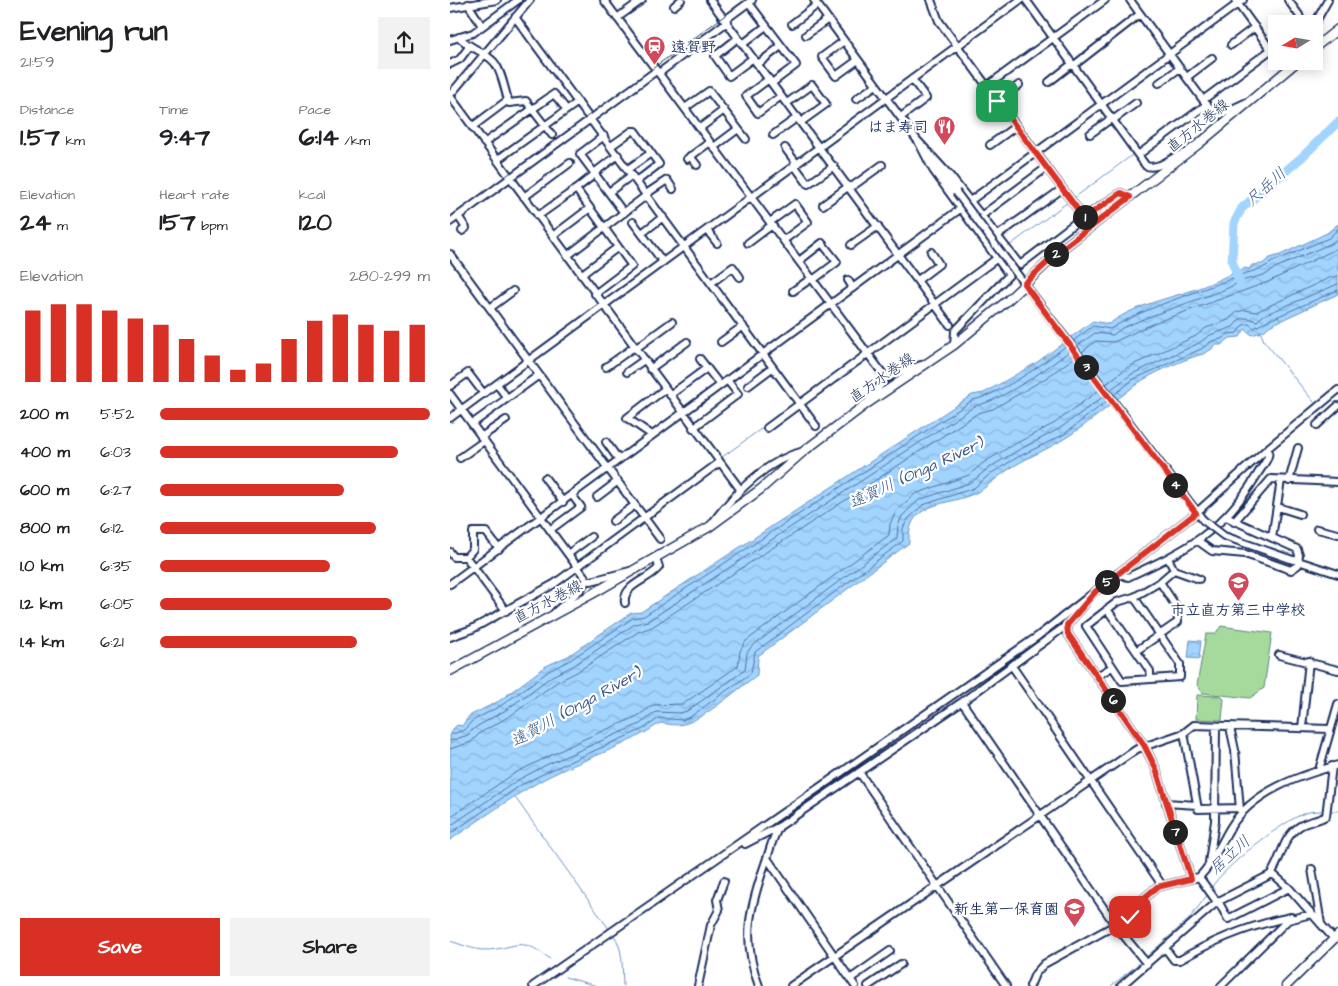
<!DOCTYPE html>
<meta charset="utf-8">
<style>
body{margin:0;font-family:"Architects Daughter","Klee One",sans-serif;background:#f2f2f2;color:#202124;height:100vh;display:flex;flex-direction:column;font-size:19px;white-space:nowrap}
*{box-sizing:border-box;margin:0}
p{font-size:16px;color:#757577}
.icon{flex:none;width:28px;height:28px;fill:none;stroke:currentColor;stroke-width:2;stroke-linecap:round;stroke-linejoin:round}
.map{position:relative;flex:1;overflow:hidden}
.sheet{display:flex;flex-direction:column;background:#fff;width:450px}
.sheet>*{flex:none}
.needle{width:32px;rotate:259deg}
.controls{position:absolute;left:818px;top:15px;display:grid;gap:10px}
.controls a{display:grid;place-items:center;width:55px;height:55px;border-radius:0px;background:#fff;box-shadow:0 2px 12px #0003;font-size:25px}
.pin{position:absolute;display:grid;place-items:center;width:42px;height:42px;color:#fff;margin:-21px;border-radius:10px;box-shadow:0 2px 8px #0006}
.km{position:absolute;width:25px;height:25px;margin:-12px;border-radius:50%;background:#222;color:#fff;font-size:14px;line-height:25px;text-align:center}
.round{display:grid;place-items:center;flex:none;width:52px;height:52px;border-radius:0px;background:#f2f2f2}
.overview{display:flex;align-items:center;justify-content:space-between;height:85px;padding:0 20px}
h1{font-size:28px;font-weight:700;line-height:38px}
.figures{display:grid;grid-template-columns:repeat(3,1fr);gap:8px;height:85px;padding:5px 20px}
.figures div{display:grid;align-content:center}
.figures b{font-size:25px;font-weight:700}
.figures small{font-size:14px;font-weight:400}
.figures p{font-size:14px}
.chart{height:140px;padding:10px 20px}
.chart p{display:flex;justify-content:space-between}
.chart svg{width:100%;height:90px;margin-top:5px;stroke:#d93025;stroke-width:6}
.button{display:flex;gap:10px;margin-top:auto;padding:10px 20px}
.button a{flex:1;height:58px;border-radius:0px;background:#d93025;color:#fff;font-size:20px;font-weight:700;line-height:58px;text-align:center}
.button a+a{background:#f2f2f2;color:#202124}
ul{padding:0 20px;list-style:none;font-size:16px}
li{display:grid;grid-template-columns:80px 60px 1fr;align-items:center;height:38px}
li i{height:12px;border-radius:6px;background:#d93025}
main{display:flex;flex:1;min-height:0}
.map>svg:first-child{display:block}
.grass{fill:#a5da9c;stroke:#60847d}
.water{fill:url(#water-waves);stroke:#6b92bf}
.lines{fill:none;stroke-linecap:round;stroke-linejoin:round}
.shore{stroke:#51719e;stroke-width:1}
.stream{stroke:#6b92bf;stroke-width:1}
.river{stroke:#a1d4ff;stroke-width:9}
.minor-casing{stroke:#1b2f5e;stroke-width:10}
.major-casing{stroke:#1b2f5e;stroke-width:11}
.minor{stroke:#fff;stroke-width:6}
.major{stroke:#fff;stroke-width:8}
.tram{stroke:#1b2f5e;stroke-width:1}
.minor-bridge-casing{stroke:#1b2f5e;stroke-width:10;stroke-linecap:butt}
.minor-bridge{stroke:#fff;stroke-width:6}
.route-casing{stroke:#fff;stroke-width:10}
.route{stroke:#d93025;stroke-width:6}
.labels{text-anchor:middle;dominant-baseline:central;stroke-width:4.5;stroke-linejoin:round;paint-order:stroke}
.poi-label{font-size:15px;font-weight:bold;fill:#1b2f5e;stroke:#fff;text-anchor:end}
.street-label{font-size:15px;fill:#1b2f5e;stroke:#fff}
.water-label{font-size:16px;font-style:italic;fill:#3c5886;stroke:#fff}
</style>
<main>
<section class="sheet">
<div class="overview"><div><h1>Evening run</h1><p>21:59</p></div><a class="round"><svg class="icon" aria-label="share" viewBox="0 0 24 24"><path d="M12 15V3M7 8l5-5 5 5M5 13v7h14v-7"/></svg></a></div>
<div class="figures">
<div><p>Distance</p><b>1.57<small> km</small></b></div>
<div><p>Time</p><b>9:47</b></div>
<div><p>Pace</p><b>6:14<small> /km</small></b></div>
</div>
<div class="figures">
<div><p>Elevation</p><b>24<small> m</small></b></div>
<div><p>Heart rate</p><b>157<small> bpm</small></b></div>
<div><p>kcal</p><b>120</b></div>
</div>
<div class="chart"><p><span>Elevation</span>280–299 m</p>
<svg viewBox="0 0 160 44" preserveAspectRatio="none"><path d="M5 44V9M15 44V6M25 44V6M35 44V9M45 44V13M55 44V16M65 44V23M75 44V31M85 44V38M95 44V35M105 44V23M115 44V14M125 44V11M135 44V16M145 44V19M155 44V16"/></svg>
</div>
<ul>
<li><b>200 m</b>5:52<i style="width:100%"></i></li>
<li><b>400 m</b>6:03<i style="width:88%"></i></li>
<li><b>600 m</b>6:27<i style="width:68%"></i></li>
<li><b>800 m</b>6:12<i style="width:80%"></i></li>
<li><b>1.0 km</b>6:35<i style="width:63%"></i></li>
<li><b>1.2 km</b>6:05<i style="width:86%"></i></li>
<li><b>1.4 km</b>6:21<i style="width:73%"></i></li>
</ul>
<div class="button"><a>Save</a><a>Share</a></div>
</section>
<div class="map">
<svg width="888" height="986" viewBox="0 0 888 986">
<defs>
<pattern id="water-waves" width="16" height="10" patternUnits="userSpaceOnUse" patternTransform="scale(1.25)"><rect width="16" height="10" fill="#a1d4ff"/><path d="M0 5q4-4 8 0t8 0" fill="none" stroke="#8ab6dd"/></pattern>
</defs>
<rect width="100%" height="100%" fill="#fff"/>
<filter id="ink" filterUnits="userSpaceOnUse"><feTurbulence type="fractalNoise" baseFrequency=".02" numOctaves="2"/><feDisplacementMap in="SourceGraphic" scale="10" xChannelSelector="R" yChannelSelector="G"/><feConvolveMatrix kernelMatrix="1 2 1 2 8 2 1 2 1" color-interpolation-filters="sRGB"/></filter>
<g filter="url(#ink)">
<path class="grass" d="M771 626 822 633 814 688 800 698 753 693 747 685 756 634H765Z
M747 695 771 696 774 699 772 720 746 719Z"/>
<path class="water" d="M888 224V294L819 326 814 331 802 335 795 329 790 337 780 338 771 345H764L762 349 753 354C737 358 700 374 687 384 663 402 640 423 614 439 600 448 585 454 571 462 557 469 546 479 534 488 507 508 456 496 459 543L308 656 307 675C289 688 254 719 234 724 227 726 218 724 210 723 178 746 136 758 100 776 65 794 33 818 0 840V732L7 725 12 726 19 716 49 701 96 666 118 656 181 613 191 612 522 395 534 393 586 363 643 321 659 324C689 301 732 297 766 281 775 277 784 272 794 268L799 269 802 265 812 264 820 258 830 255 877 233Z
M740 640 751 641 749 659 738 658Z"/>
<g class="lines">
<path class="shore" d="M623 341 643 326 660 329C697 306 747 293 788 276 800 271 811 271 822 262L879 238 888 229
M627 346 645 333 663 335 672 328 701 316 771 291 795 280 817 274 825 268 882 243 888 238
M632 352 646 341 664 342 704 323 818 282 888 248
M656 384 678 367 746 336 756 328 778 320 787 312 795 310 806 312 879 278 888 276
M660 390 682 374 749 343 760 335 783 327 790 319 798 318 807 321 814 315 888 284
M664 395 684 379 751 349 762 341 771 339 778 334 787 333 793 325 799 324 804 328 817 321 888 290
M0 735 14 730 22 721 52 705 99 671 120 660 183 618 194 616 523 400C551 394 593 364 616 346
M0 741 18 735 26 727 56 710 102 676 123 666 185 624 198 621 525 406C553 400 596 369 620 351
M0 749 21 742 30 733 60 716 107 682 127 672 188 632 202 627 528 413 543 409 596 378 625 357
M0 817 65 773 134 739 186 717 204 705 233 704 288 666 290 651 296 641 439 535 440 524 447 510 465 494 519 475 533 463 561 446 605 423 649 390
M0 826 68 780 96 765 190 724 206 712 230 713 237 711 295 670 297 653 301 647 447 538 448 526 452 516 469 500 522 482 537 469 565 452 609 429 654 396
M0 834 71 785 99 771 193 729 209 718 232 720 240 717 301 673 305 652 453 541V528L458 519 473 505 524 488 540 474 568 457 613 435 657 401"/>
<path class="stream" d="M688 151 753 103
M624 198 685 153
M559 246 618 202
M810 331 814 341 864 402
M271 458 315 426
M64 796 159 929
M879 811H888
M761 888C776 865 830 823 855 813 861 811 869 811 875 811
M163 934C174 948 172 969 173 986
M0 941C10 944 24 950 34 950 66 950 68 933 100 959
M695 958 739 919 758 894
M115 977 147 986
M661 986 692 961"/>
<path class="river" d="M790 283 782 261 784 223 792 208 851 158 888 122"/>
<defs>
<path id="minor" d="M154 0 436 378
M260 0 500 325
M364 0 470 144
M481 0 489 21 634 218
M576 0 696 166C712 170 721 155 736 153
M680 0 753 100 767 116 797 102
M785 0 821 50
M838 0 849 15 852 24
M299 3 346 65 322 83
M18 4 32 26
M224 6 231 0
M0 8 47 0
M65 17 366 426
M167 18 192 0
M275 20 302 0
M342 24 367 5
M864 25 878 0
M356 35 378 19
M9 37C19 48 34 51 44 62 52 71 55 92 59 103L76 101 102 135
M288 38 265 56 279 76 303 58
M0 40 23 33 68 0
M394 41 372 57 386 76 408 60
M293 44 316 26
M781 45 805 27
M0 64 10 59 19 47
M308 64 331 46
M623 66 690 14
M209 73 277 22
M737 77 762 58
M319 79 296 96 308 113 331 96
M599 82 622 64
M709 83 730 68
M537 86 655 0
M0 95 80 0
M0 96 290 489
M406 99 426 85
M753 100 826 46
M547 101 569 85
M337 103 362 85 376 104 351 122
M235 108 259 91 296 139
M451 117 476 98 462 79
M663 120 686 103
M22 127 58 100
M250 128 274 110
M640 134 662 118
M323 135 348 117
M154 136 130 154 174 213
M468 141 501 177 570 265 625 223 671 193 680 197
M34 143 104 94 117 110
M469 143 483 170 559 275 505 331 504 345
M540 145 566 126
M161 146 182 131H185L209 164 187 181
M264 147 288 129
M335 148 347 164
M688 155 756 105
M240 156 247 165
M237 159 260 142
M47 160 128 102
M484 162 506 192
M344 165 358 184 384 166
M178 169 201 153
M144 173 168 155
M400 188 432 165
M126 189 145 174
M159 192 182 175
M196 194 217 180 223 189
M74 197 120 163
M520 201 793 0
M373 205 399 186
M8 216 16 228 12 231
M88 216 126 189 182 266 145 294
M531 216 596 168
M0 222 206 71
M183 222 213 262
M320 222 345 204 358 222 334 240
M257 230 267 243
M192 233 213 217
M103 236 140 208
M547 236 612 189
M298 243 322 225
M401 245 428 226
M0 254 210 539
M117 256 197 195
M349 261 372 243 387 262 363 280
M567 274 753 520
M131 275 168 247
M398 280 403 288
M468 280 489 264 481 252
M261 283 283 267 290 277
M343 291 362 278
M40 308 63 291
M271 342 293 326
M185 349 222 322
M250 359 270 385
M156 367 184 347
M200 369 237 342
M177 372 194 360
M47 384 57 398
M0 386 18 373 34 394
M298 386 322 368
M0 394 137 580
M220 395 257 368
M419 400 436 378 471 365
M0 418 570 0
M22 424 89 375
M867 425 888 406
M243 428 288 394 277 380
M317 428 546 259
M202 435 177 418 215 389
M31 437 56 420
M156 442 169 460
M10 458 34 441
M95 478 113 502
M839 481 848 448
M147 497 168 481
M828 507 850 514
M163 521 185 505
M263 522C285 493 317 460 354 451
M784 522 821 479 888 482
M867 529 888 534
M100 530 131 507 122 495
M822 538 831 480
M748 541 762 551 795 554 841 570 848 565 849 555 847 549 776 517
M0 552 4 557H16L56 611
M118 554 141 537
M16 557 23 549V532H36L49 549
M718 558 724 570 749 579
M845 560 888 574
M668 573 678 577C736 550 773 532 807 475 812 466 821 458 818 448
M137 580 141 581 180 571
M0 584 510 209
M684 597 730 664V677L672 681 636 626 667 602 684 597 710 582 724 570
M175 603C172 584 200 580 209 567L206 558
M657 609 700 671V679
M105 612 130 590 137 580
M617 625 618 634 694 745 706 769 741 879
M0 637 22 629 104 584 270 462
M686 651 728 622 727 608 710 582
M829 655 888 670
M562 666 712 885
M647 676 662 667
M512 702 666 926 697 964
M780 727 785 750 790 810
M852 728 859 661
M734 733 748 809 789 808
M869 770 888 704
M409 772 556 986
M716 803 747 805
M295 844 330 826 512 702 617 625 635 604
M317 858 405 986
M759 862 765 821 766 727
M862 869 871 924
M820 875C832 860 831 838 850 826 858 821 868 821 876 816L882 766
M749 877 767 902
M768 901 778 919 839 888
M715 948 724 960H730C765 939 801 925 841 917
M400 979 440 951
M83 986 588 636 746 513 818 448 888 390
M248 986 261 925 269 910 267 900 274 881
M309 986C291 939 300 907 316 861 320 850 322 839 328 829
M341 986 687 749 734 733 744 725 880 729
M418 986 451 964
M580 986 585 974 594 964 680 917 693 899 707 887 749 877C762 865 771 843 780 828 803 791 848 776 888 765
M671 986 767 902 820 875H824L839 888 884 939
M771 986 838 920 861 914"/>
<path id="major" d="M864 48 888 29
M0 671 142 594 259 527 311 489 354 451 415 405 504 345 558 300 613 248 750 143 848 61
M836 986 888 935"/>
</defs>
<use href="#minor" class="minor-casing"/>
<use href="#major" class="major-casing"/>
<use href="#minor" class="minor"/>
<use href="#major" class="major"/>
<path class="tram" d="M0 217 296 0"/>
<defs>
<path id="minor-bridge" d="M506 192 567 274
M753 520 774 536 843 560"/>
</defs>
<use href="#minor-bridge" class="minor-bridge-casing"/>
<use href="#minor-bridge" class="minor-bridge"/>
</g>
</g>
<g class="lines" filter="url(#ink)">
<defs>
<path id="route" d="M547 101 634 218 671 193 680 197 613 248 574 284 746 513 646 591 617 625 618 634 694 745 706 769 741 879 707 887 693 899 680 917"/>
</defs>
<use href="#route" class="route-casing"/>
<use href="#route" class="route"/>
</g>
<defs>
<symbol id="station-pin" viewBox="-11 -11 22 30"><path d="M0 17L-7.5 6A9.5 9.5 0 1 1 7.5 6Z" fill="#d1495b" stroke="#fff"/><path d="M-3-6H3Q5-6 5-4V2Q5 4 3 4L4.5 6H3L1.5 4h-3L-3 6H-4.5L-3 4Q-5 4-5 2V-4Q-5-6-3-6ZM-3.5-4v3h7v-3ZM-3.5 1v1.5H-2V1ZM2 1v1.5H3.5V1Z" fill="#fff"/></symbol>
<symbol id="restaurant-pin" viewBox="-11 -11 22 30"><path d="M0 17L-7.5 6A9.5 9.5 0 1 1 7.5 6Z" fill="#d1495b" stroke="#fff"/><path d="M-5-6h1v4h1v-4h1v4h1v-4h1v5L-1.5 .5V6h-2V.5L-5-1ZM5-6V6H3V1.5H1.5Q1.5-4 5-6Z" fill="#fff"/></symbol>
<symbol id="school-pin" viewBox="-11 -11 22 30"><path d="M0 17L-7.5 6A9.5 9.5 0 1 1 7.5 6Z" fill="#d1495b" stroke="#fff"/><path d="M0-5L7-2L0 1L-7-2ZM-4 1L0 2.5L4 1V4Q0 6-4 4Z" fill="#fff"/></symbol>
</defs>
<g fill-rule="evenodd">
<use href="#station-pin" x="192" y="34" width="25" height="34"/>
<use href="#restaurant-pin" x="482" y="114" width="25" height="34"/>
<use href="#school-pin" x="776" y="570" width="25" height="34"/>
<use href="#school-pin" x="612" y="896" width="25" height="34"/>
</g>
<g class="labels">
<g class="poi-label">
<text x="221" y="47" text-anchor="start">遠賀野</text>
<text x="478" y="127">はま寿司</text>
<text x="788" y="610" text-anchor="middle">市立直方第三中学校</text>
<text x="609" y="909">新生第一保育園</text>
</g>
<g class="street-label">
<text transform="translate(748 126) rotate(-39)">直方水巻線</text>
<text transform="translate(432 378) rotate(-35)">直方水巻線</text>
<text transform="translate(98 602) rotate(-28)">直方水巻線</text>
</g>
<g class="water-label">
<text transform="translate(816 187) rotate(-42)">尺岳川</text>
<text transform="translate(466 473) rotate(-25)">遠賀川 (Onga River)</text>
<text transform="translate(126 707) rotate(-29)">遠賀川 (Onga River)</text>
<text transform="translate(780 855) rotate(-42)">居立川</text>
</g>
</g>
</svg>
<div class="controls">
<a><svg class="needle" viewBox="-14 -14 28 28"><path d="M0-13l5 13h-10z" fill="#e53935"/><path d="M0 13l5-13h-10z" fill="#757577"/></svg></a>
</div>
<div class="pin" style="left:547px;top:101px;background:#1e9e55"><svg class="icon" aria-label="arrive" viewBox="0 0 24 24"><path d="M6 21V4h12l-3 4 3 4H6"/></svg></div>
<div class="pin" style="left:680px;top:917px;background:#d93025"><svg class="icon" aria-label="check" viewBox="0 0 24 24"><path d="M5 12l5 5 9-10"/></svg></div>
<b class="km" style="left:635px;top:217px">1</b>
<b class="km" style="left:606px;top:254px">2</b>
<b class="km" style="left:636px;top:367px">3</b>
<b class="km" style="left:725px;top:485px">4</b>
<b class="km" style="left:657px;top:582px">5</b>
<b class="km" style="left:663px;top:700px">6</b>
<b class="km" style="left:725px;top:832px">7</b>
</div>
</main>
